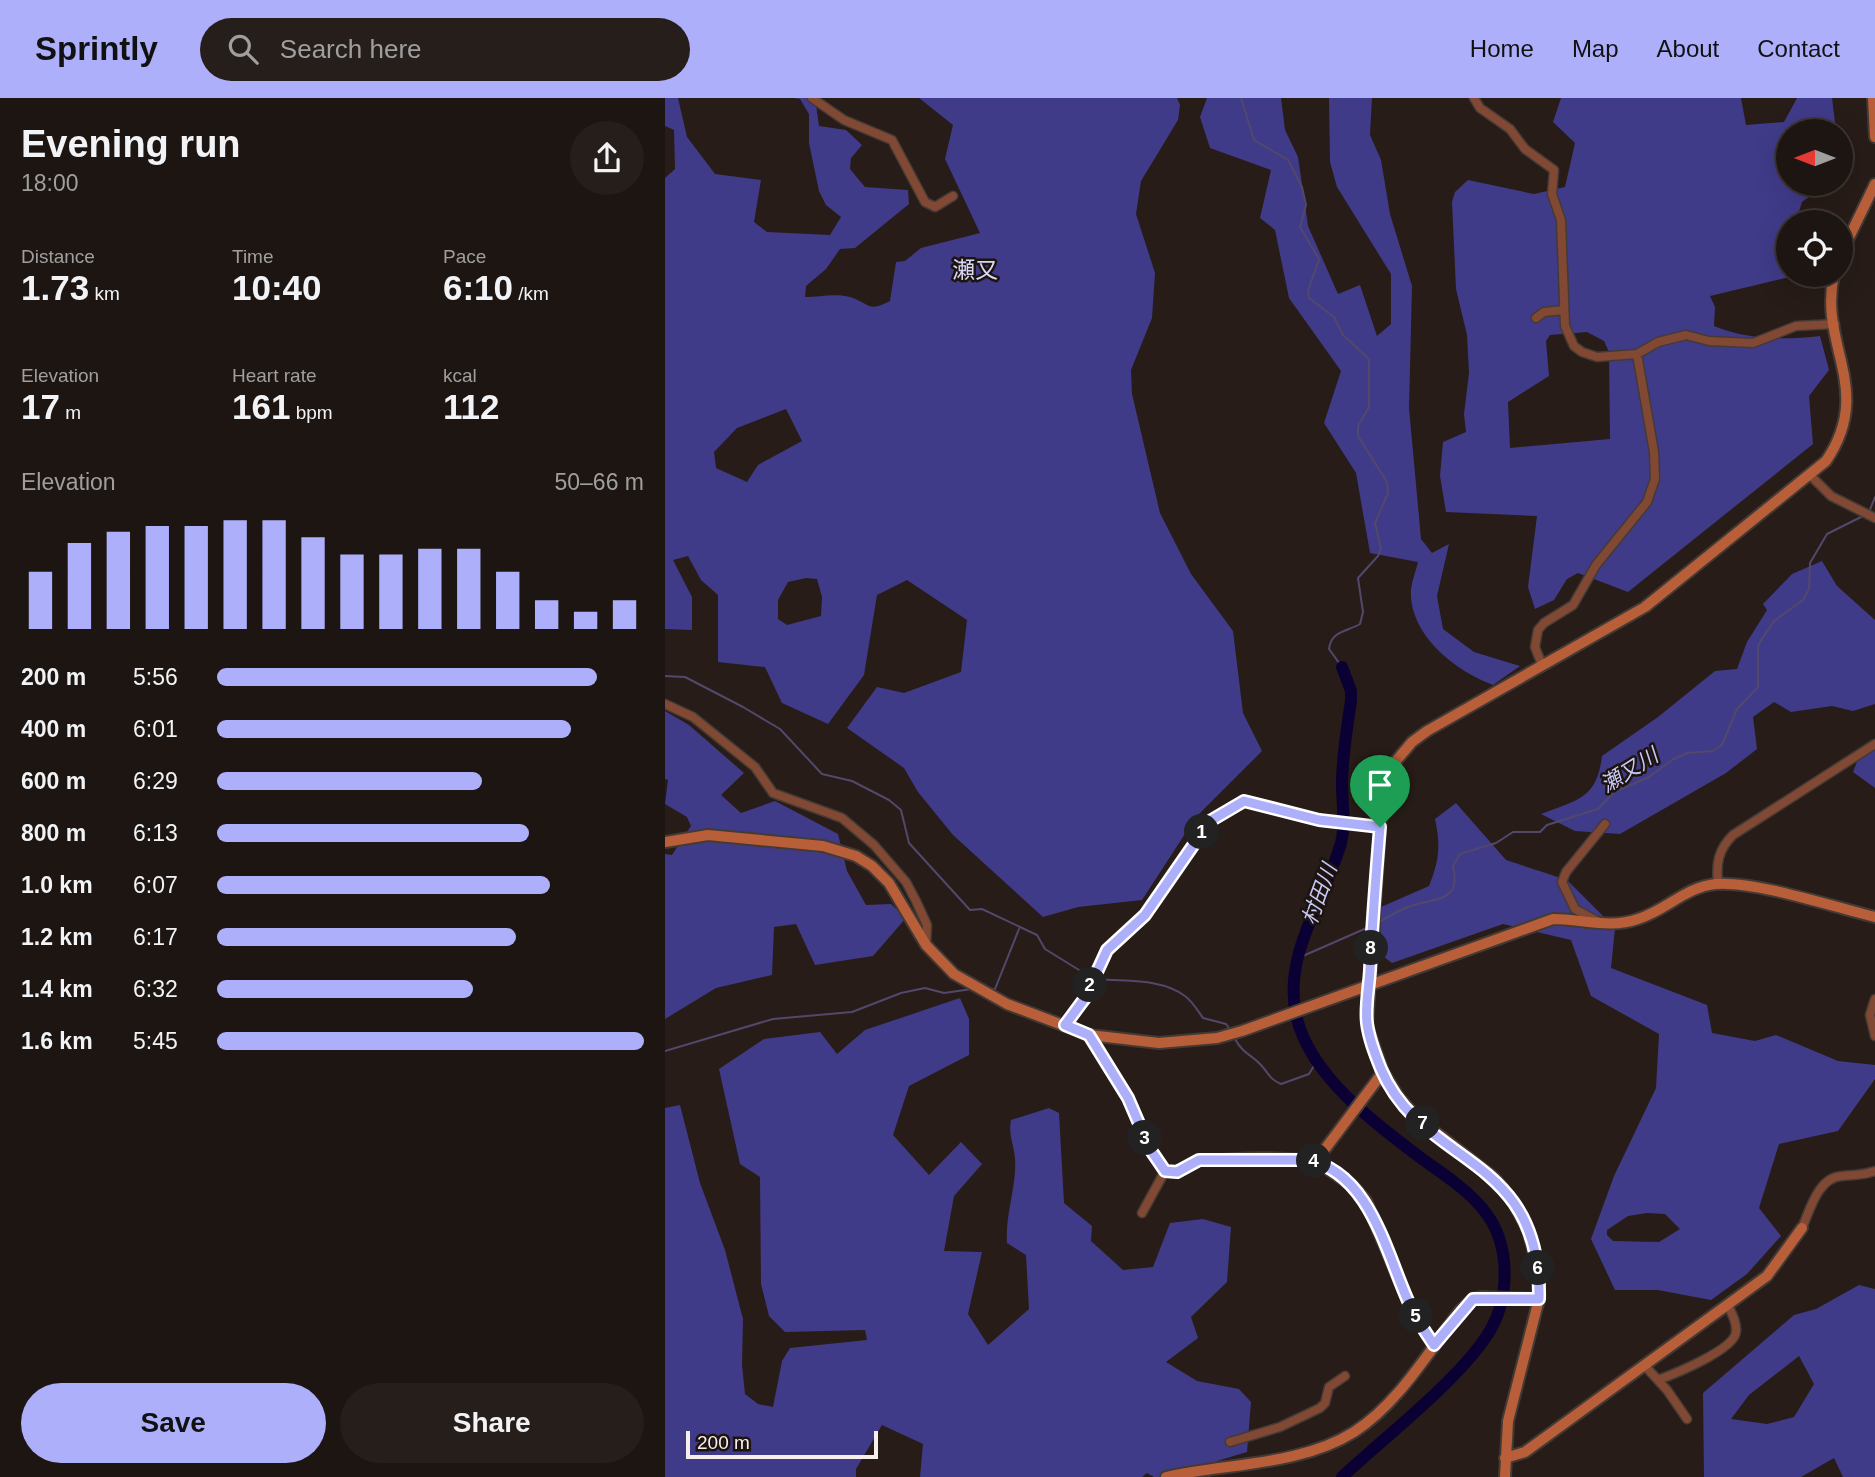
<!DOCTYPE html>
<meta charset="utf-8">
<style>
body{margin:0;font-family:Arial,"Noto Sans JP",sans-serif;background:#251e1a;color:#f1f3f6;height:100vh;display:flex;flex-direction:column;font-size:26px;white-space:nowrap}
*{box-sizing:border-box;margin:0}
p{font-size:23px;color:#a09f9f}
.icon{flex:none;width:38px;height:38px;fill:none;stroke:currentColor;stroke-width:2;stroke-linecap:round;stroke-linejoin:round}
.map{position:relative;flex:1;overflow:hidden}
.drawer{display:flex;flex-direction:column;background:#1d1511;width:665px}
.drawer>*{flex:none}
.needle{width:46px;rotate:270deg}
.tools{position:absolute;left:1111px;top:21px;display:grid;gap:14px}
.tools a{display:grid;place-items:center;width:77px;height:77px;border-radius:50%;background:#1d1511;box-shadow:0 7px 28px #0002,0 0 0 2px #3b3431;font-size:35px}
.scale{position:absolute;left:21px;bottom:18px;width:192px;box-sizing:border-box;padding-left:7px;border:4px solid #f7efeb;border-top:0;font-size:19px;line-height:24px;white-space:nowrap;color:#f7efeb;-webkit-text-stroke:5px #1d130f;paint-order:stroke}
.pin{position:absolute;display:grid;place-items:center;width:60px;height:60px;color:#fff;margin:-72px -30px;border-radius:50% 50% 50% 0;rotate:-45deg;box-shadow:0 0 7px #0007}
.pin .icon{rotate:45deg}
.km{position:absolute;width:35px;height:35px;margin:-18px;border-radius:50%;background:#222;color:#fff;font-size:19px;line-height:35px;text-align:center}
.round{display:grid;place-items:center;flex:none;width:74px;height:74px;border-radius:37px;background:#251e1a}
.headline{display:flex;align-items:center;justify-content:space-between;height:119px;padding:0 21px}
h1{font-size:38px;font-weight:600;line-height:52px}
.figures{display:grid;grid-template-columns:repeat(3,1fr);gap:10px;height:119px;padding:7px 21px}
.figures div{display:grid;align-content:center}
.figures b{font-size:35px;font-weight:600}
.figures small{font-size:19px;font-weight:400}
.figures p{font-size:19px}
.chart{height:196px;padding:14px 21px}
.chart p{display:flex;justify-content:space-between}
.chart svg{width:100%;height:126px;margin-top:7px;stroke:#adaffb;stroke-width:6}
.button{display:flex;gap:14px;margin-top:auto;padding:14px 21px}
.button a{flex:1;height:80px;border-radius:42px;background:#adaffb;color:#111;font-size:28px;font-weight:600;line-height:80px;text-align:center}
.button a+a{background:#251e1a;color:#f1f3f6}
ul{padding:0 21px;list-style:none;font-size:23px}
li{display:grid;grid-template-columns:112px 84px 1fr;align-items:center;height:52px}
li i{height:18px;border-radius:9px;background:#adaffb}
header{display:flex;align-items:center;gap:42px;box-sizing:border-box;height:98px;padding:0 35px;background:#adaffb;color:#111}
header strong{font-size:33px}
nav{display:flex;gap:38px;margin-inline-start:auto;font-size:24px}
.search{width:490px;height:63px;background:#251e1a;display:flex;align-items:center;gap:18px;box-sizing:border-box;padding:0 24px;border-radius:38px;color:#a09f9f;font-size:26px}
main{display:flex;flex:1;min-height:0}
.map>svg:first-child{display:block}
.forest{fill:#403b88;fill-rule:evenodd}
.lines{fill:none;stroke-linecap:round;stroke-linejoin:round}
.stream{stroke:#52486b;stroke-width:2}
.river{stroke:#0b0034;stroke-width:12}
.street-casing{stroke:#443a35;stroke-width:11}
.secondary-casing{stroke:#443a35;stroke-width:14}
.street{stroke:#814933;stroke-width:8}
.secondary{stroke:#b85f3a;stroke-width:10}
.route-casing{stroke:#fff;stroke-width:14}
.route{stroke:#adaffb;stroke-width:9}
.labels{text-anchor:middle;dominant-baseline:central;stroke-width:5;stroke-linejoin:round;paint-order:stroke}
.water-label{font-size:21px;font-style:italic;fill:#c6c9f5;stroke:#1d130f}
.quarter-label{font-size:23px;fill:#d5d7f4;stroke:#1d130f}
</style>
<header>
<strong>Sprintly</strong>
<div class="search"><svg class="icon" aria-label="search" viewBox="0 0 24 24"><circle cx="10" cy="10" r="6"/><path d="M15 15l6 6"/></svg>Search here</div>
<nav><a>Home</a><a>Map</a><a>About</a><a>Contact</a></nav>
</header>
<main>
<section class="drawer">
<div class="headline"><div><h1>Evening run</h1><p>18:00</p></div><a class="round"><svg class="icon" aria-label="share" viewBox="0 0 24 24"><path d="M12 15V3M7 8l5-5 5 5M5 13v7h14v-7"/></svg></a></div>
<div class="figures">
<div><p>Distance</p><b>1.73<small> km</small></b></div>
<div><p>Time</p><b>10:40</b></div>
<div><p>Pace</p><b>6:10<small> /km</small></b></div>
</div>
<div class="figures">
<div><p>Elevation</p><b>17<small> m</small></b></div>
<div><p>Heart rate</p><b>161<small> bpm</small></b></div>
<div><p>kcal</p><b>112</b></div>
</div>
<div class="chart"><p><span>Elevation</span>50–66 m</p>
<svg viewBox="0 0 160 44" preserveAspectRatio="none"><path d="M5 44V24M15 44V14M25 44V10M35 44V8M45 44V8M55 44V6M65 44V6M75 44V12M85 44V18M95 44V18M105 44V16M115 44V16M125 44V24M135 44V34M145 44V38M155 44V34"/></svg>
</div>
<ul>
<li><b>200 m</b>5:56<i style="width:89%"></i></li>
<li><b>400 m</b>6:01<i style="width:83%"></i></li>
<li><b>600 m</b>6:29<i style="width:62%"></i></li>
<li><b>800 m</b>6:13<i style="width:73%"></i></li>
<li><b>1.0 km</b>6:07<i style="width:78%"></i></li>
<li><b>1.2 km</b>6:17<i style="width:70%"></i></li>
<li><b>1.4 km</b>6:32<i style="width:60%"></i></li>
<li><b>1.6 km</b>5:45<i style="width:100%"></i></li>
</ul>
<div class="button"><a>Save</a><a>Share</a></div>
</section>
<div class="map">
<svg width="1210" height="1379" viewBox="0 0 1210 1379">
<rect width="100%" height="100%" fill="#271c17"/>
<path class="forest" d="M0 0H13L22 39 50 76 96 82 89 124 102 134 165 137 176 119 161 107 154 93 144 45V16L135 1 129 0H150L154 28 181 32 197 47 186 60 185 71 200 89 243 92 244 106 190 150 175 151 161 171 141 188 140 199C153 199 172 195 185 199 204 205 203 215 225 203L231 164 240 163 256 150 315 135 280 61 288 27 254 0H512L515 7 513 22 476 83 471 116 490 175 487 220 466 272 467 296 495 415 526 476 568 533 578 615 597 653 531 719 477 802 413 809 378 819 288 737 253 694 239 670 182 630 212 589 239 595 296 574 302 522 242 482 212 497 199 577 163 626 117 605 100 569 53 564V497L36 482 23 458 8 462 27 499V532L0 531V80L10 71 9 32 0 28ZM121 311 137 343 93 367 82 384 51 370 49 354 72 330ZM141 480 152 481 157 499 156 518 122 527 113 521V502L123 484Z
M542 0H616L620 32 633 59 643 128 673 196 695 187 712 238 726 226V176L672 89 665 64 664 0H707L705 37 716 62 725 116 747 188 744 310 756 441 767 455 784 446 772 498 778 531 809 554 855 568 828 587C790 573 743 536 746 491 747 482 751 473 753 464L705 455 691 375 659 325 676 273 624 200 610 132 595 120 606 72 545 50 535 19Z
M896 0H1076L1081 27 1119 24 1132 0H1167L1171 33H1124V86H1161L1137 104 1131 124H1124V177H1133L1045 198 1050 209 1049 228C1082 242 1120 242 1155 238L1164 272 1144 298 1148 346 963 494 913 475 902 481 889 502 870 511 863 489 872 418 781 414 775 378 778 344 801 334 799 316 804 275 802 237 791 191 787 104 790 94 803 82 869 96 900 89 910 45 888 24ZM922 234 939 243 944 254 945 341 845 350 843 304 884 278 881 243 885 237Z
M1157 463 1172 488 1210 522V606L1188 613 1167 608 1126 614 1109 604 1088 619 1092 651 1061 675 955 736 910 733 876 716C912 702 932 701 937 658L993 619 1050 573 1072 571 1082 544 1102 512 1098 506 1127 476Z
M0 613 24 627 79 675 56 697 76 715 110 703 173 736 182 773 201 807 226 806 241 820 208 858 150 867 131 826 109 829 107 877 51 890 0 921V756L7 757 26 728 22 719 0 706 3 682 0 681Z
M1210 646V690L1188 674 1197 651Z
M791 705 841 762 902 782 950 830 946 870 1042 907 1047 935 1090 943 1111 937 1173 963 1210 967V981L1173 1033 1114 1046 1094 1110 1116 1138 1082 1176 1046 1202 993 1192H950L926 1141 949 1078 991 990 994 936 926 898 906 842 838 826 727 865 715 856 716 809 764 788C774 763 776 748 770 721ZM982 1115 1000 1116 1015 1131 994 1144 948 1143 942 1137V1132L963 1118Z
M295 900 304 921V957L244 988 228 1037 264 1077 296 1044 317 1066 289 1098 279 1153 317 1154 303 1216 323 1247 364 1211 361 1157 342 1145C340 1116 352 1088 350 1061 349 1046 343 1037 346 1022L384 1010 394 1015 399 1105 427 1128 426 1143 458 1172 488 1169 505 1125 538 1121 566 1129 562 1184 526 1219 533 1240 501 1264 532 1283 574 1291 586 1304 582 1354 552 1363 545 1379H489L482 1375 477 1379H255L258 1346 217 1327 191 1371V1379H0V1010L15 1007 35 1085 60 1152 78 1221 77 1267 80 1296 93 1306 108 1309 117 1263 125 1250 202 1242 200 1232 120 1234 104 1218 96 1186 95 1079 75 1066 54 971 99 941 155 934 172 956 200 932Z
M1194 1187 1210 1191V1379H1178L1169 1360 1136 1379H1039L1038 1295 1129 1217 1151 1211ZM1134 1258 1149 1286 1129 1319 1102 1326 1066 1321 1084 1297Z"/>
<g class="lines">
<path class="stream" d="M576 0 589 42 623 62 637 89 641 107 635 129 654 161 643 193 644 200 669 219 678 237 704 261V309L693 328V338L722 384 723 395 710 425 716 451 713 458 693 480 698 514 695 526C681 534 666 533 664 551L677 569
M1204 414 1210 399
M0 578 20 579 78 609 115 631 157 676 187 683 224 702 236 712 244 745 305 812 317 811 372 837 380 851 427 880
M712 825C722 820 732 813 743 809 769 799 797 806 788 768L795 756 831 745 848 734H875L882 727 933 711 949 694 984 679 1007 662 1022 655 1048 653 1057 647 1072 611 1093 589V548L1098 539 1109 523 1138 502 1144 491 1145 465 1162 436 1200 417
M631 861 704 829
M433 881C461 884 496 880 520 898 527 903 533 913 538 920L561 926 564 930
M326 891H330L354 831
M570 941C579 957 586 956 595 966 603 974 604 981 616 986L644 976 650 966
M0 953 108 921 187 914 236 895 260 890 279 895 307 891"/>
<path class="river" d="M677 569 686 593V603C682 630 677 659 677 687 677 706 681 726 676 745 659 804 616 858 632 921 647 980 713 1028 760 1063 780 1077 802 1092 817 1110 847 1145 846 1202 821 1239 789 1286 720 1339 677 1379"/>
<defs>
<path id="street" d="M147 0 179 22 227 42 260 104 270 109 288 98
M809 0 815 10 845 31 860 51 889 72 887 96 896 122 900 228 909 248 917 254 932 259 972 256 993 244 1021 237 1044 243 1088 245 1131 228 1170 226
M871 220 879 214 899 212
M1145 377 1166 398 1210 420
M877 567 870 549 873 532 879 525 908 507 931 467 982 404 990 381 989 354 972 256
M0 606 28 619 90 669 108 695 177 720 209 747 241 784 251 803 262 827 261 847
M1053 786C1051 765 1053 752 1068 737L1210 646
M934 824 910 811 897 784 901 774 940 726
M1210 901 1205 917 1210 938
M400 927 420 900 442 851 480 817 545 723 579 703 654 722 715 729
M424 937 463 1000 485 1051 500 1073C515 1076 521 1063 535 1062 572 1059 614 1056 651 1063
M477 1115 500 1073
M1137 1130C1145 1112 1153 1079 1177 1078 1190 1076 1197 1078 1210 1073
M980 1268 1002 1292 1022 1321
M993 1282C1009 1276 1069 1252 1071 1234 1072 1225 1067 1215 1063 1208
M565 1344 615 1329 655 1310 660 1305 664 1289 680 1278"/>
<path id="secondary" d="M1208 0 1210 39
M1176 156 1210 86
M0 744 43 737 158 748 191 758 207 768 224 785 261 847 289 876 342 906 424 937 494 945 552 940 577 933 888 821C917 821 945 831 973 821 1002 812 1020 789 1051 786 1091 783 1169 809 1210 819
M718 974 651 1063 688 1088 701 1103 745 1208 769 1247
M840 1360 860 1354 1102 1178 1137 1130
M501 1379C562 1365 635 1368 689 1334 733 1306 764 1253 795 1213L808 1201 816 1199 874 1201
M840 1379 843 1323 874 1201 873 1169 863 1132 848 1103 829 1080 752 1020 734 1000 718 974 702 928 717 699 731 663 747 644 762 633 980 509 1161 363C1210 291 1153 247 1169 177"/>
</defs>
<use href="#street" class="street-casing"/>
<use href="#secondary" class="secondary-casing"/>
<use href="#street" class="street"/>
<use href="#secondary" class="secondary"/>
</g>
<g class="lines">
<defs>
<path id="route" d="M579 703 654 722 715 729C711 777 707 825 705 872 704 890 700 908 702 925 704 941 710 956 716 971 758 1070 877 1054 874 1201H808L769 1247C760 1233 750 1220 744 1205 721 1155 705 1074 642 1062H534L512 1074 500 1073 485 1051 463 1000 424 937 400 927 420 900 442 852 480 817 545 723Z"/>
</defs>
<use href="#route" class="route-casing"/>
<use href="#route" class="route"/>
</g>
<g class="labels">
<g class="water-label">
<text transform="translate(964 672) rotate(-32)">瀬又川</text>
<text transform="translate(654 796) rotate(-70)">村田川</text>
</g>
<g class="quarter-label">
<text x="310" y="172">瀬又</text>
</g>
</g>
</svg>
<div class="tools">
<a><svg class="needle" viewBox="-14 -14 28 28"><path d="M0-13l5 13h-10z" fill="#e53935"/><path d="M0 13l5-13h-10z" fill="#a09f9f"/></svg></a>
<a><svg class="icon" aria-label="locate" viewBox="0 0 24 24"><circle cx="12" cy="12" r="6"/><path d="M12 2v4M12 18v4M2 12h4M18 12h4"/></svg></a>
</div>
<div class="scale">200 m</div>
<div class="pin" style="left:715px;top:729px;background:#1e9e55"><svg class="icon" aria-label="arrive" viewBox="0 0 24 24"><path d="M6 21V4h12l-3 4 3 4H6"/></svg></div>
<b class="km" style="left:537px;top:734px">1</b>
<b class="km" style="left:425px;top:887px">2</b>
<b class="km" style="left:480px;top:1040px">3</b>
<b class="km" style="left:649px;top:1063px">4</b>
<b class="km" style="left:751px;top:1218px">5</b>
<b class="km" style="left:873px;top:1170px">6</b>
<b class="km" style="left:758px;top:1025px">7</b>
<b class="km" style="left:706px;top:850px">8</b>
</div>
</main>
